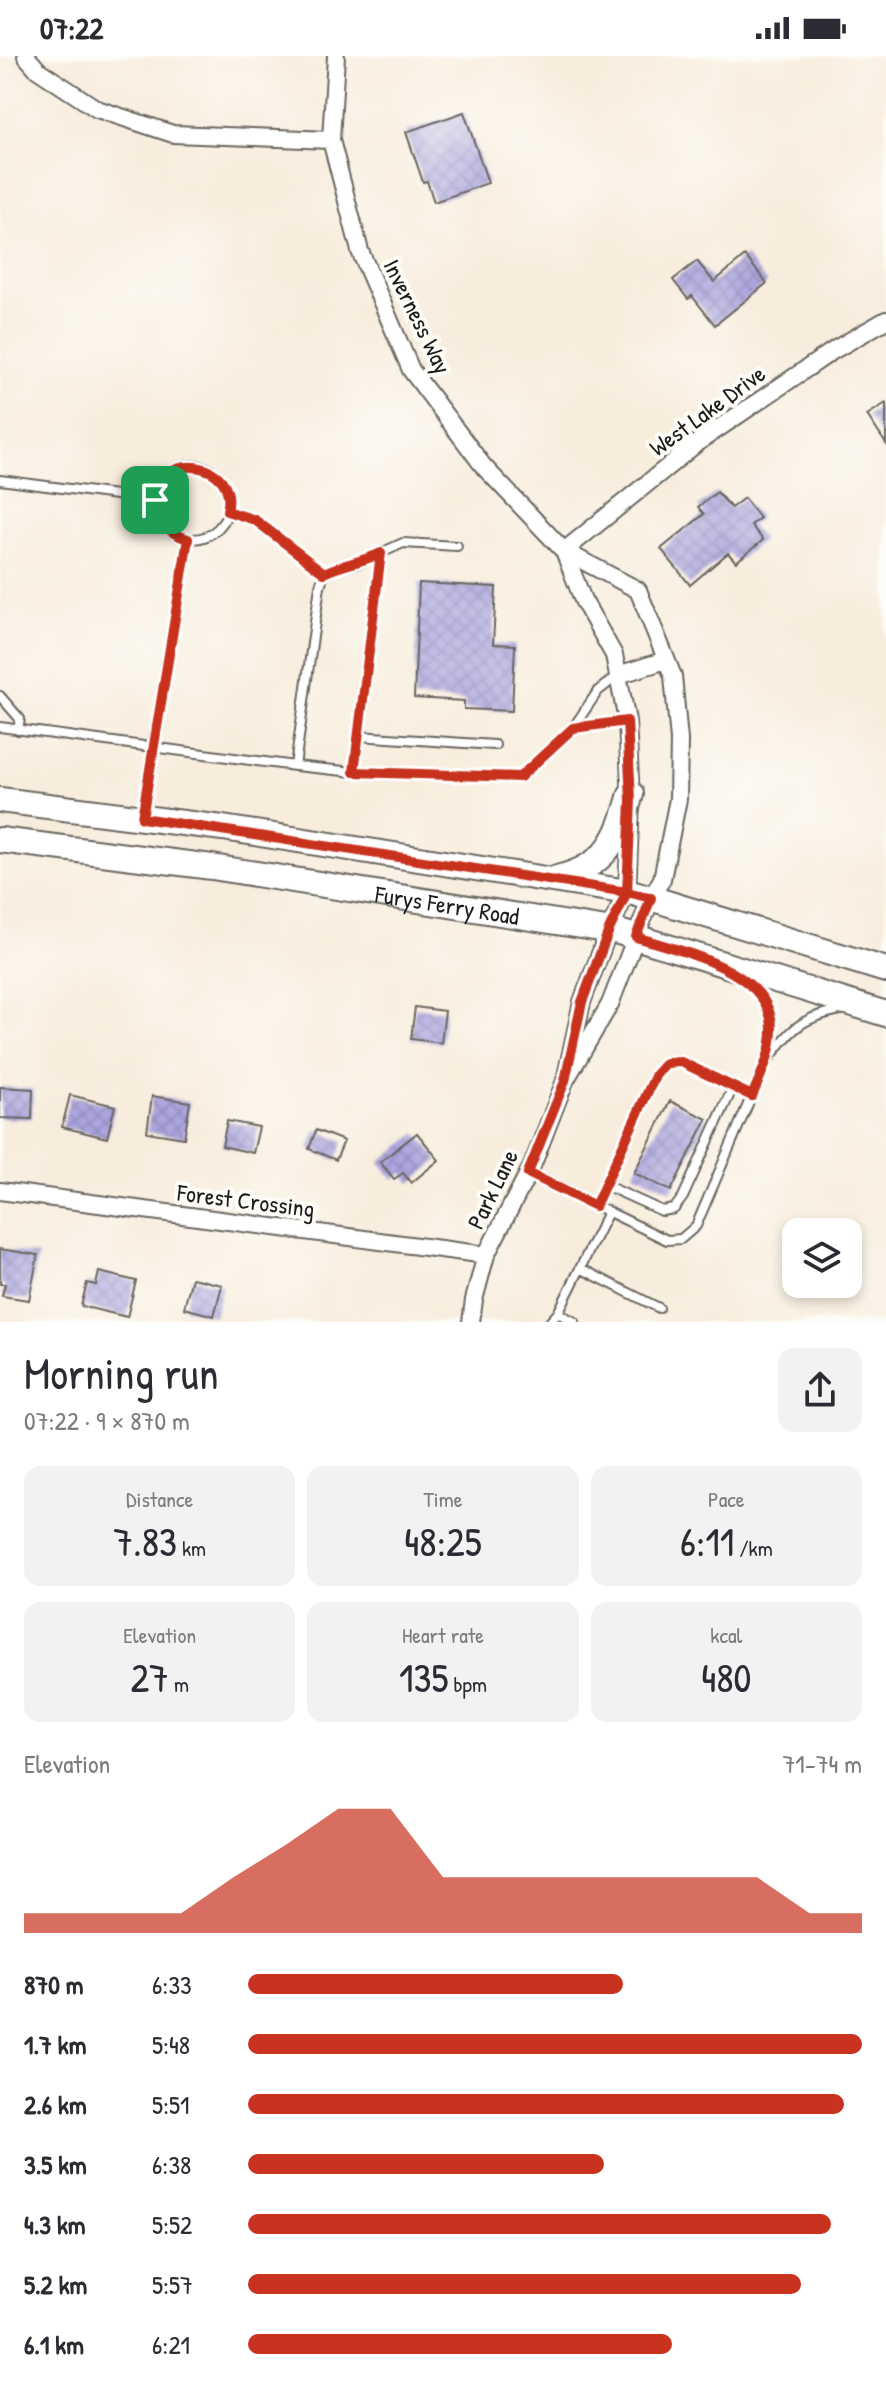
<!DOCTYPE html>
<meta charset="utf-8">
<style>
body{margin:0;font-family:"Patrick Hand",sans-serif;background:#f2f2f3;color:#2b2b33;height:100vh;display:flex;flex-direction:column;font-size:30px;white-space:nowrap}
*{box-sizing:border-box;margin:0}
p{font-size:26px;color:#7c7c81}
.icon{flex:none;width:44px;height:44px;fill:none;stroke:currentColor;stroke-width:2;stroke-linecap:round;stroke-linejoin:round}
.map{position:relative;height:1266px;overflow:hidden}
.panel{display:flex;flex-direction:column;background:#fff;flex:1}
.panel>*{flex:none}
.tools{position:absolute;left:782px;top:1162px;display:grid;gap:16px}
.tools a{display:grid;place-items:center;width:80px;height:80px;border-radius:16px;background:#fff;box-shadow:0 4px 12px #0003;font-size:40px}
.pin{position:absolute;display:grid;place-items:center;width:68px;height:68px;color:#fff;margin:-34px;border-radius:16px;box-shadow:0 4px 12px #0006}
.round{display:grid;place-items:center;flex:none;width:84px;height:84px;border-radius:16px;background:#f2f2f3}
.head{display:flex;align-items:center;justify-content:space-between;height:136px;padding:0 24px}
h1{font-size:44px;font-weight:600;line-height:60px}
.metrics{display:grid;grid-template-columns:repeat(3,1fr);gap:12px;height:136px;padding:8px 24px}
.metrics div{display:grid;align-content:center;border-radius:16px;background:#f2f2f3;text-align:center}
.metrics b{font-size:40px;font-weight:600}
.metrics small{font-size:22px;font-weight:400}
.metrics p{font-size:22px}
.chart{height:224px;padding:16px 24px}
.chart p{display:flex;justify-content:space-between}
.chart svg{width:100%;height:144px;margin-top:8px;fill:#c8321e;opacity:.7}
ul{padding:0 24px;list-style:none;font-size:26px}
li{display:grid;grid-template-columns:128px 96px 1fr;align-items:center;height:60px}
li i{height:20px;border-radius:10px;background:#c8321e}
.status{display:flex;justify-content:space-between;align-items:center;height:56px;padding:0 40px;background:#fff;direction:ltr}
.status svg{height:22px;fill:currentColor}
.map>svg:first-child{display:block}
.building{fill:url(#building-cross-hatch)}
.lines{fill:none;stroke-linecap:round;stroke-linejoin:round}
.lane-casing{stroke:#696560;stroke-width:12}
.street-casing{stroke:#696560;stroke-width:20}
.secondary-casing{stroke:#696560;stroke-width:28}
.lane{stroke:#fff;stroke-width:8}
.street{stroke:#fff;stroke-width:16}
.secondary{stroke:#fff;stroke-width:24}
.route-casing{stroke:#fff;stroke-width:16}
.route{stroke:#c8321e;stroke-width:10}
.labels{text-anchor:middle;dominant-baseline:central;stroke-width:8;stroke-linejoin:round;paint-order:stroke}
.street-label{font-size:24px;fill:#1c1c1c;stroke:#fdfcf7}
</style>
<div class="status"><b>07:22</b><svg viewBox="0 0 49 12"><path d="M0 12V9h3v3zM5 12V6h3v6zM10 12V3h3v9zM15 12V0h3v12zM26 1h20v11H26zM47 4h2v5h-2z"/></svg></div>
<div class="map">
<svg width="886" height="1266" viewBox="0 0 886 1266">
<defs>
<pattern id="building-cross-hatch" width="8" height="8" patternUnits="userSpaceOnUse" patternTransform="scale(2)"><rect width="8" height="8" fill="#aca5de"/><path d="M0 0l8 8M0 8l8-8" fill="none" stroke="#938dbe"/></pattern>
</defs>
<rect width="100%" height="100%" fill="#fdfcf7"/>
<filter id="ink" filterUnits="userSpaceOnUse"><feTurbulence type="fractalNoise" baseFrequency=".0125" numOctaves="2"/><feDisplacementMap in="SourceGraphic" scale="16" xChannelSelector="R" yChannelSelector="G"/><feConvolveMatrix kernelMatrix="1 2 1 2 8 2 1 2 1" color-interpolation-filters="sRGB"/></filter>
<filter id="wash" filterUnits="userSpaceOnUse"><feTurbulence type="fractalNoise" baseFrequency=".006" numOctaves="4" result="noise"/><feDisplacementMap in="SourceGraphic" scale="32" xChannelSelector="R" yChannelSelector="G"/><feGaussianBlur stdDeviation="1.8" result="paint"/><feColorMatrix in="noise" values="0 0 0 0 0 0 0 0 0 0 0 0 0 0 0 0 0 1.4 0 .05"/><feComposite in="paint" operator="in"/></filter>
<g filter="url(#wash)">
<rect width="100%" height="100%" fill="#f8eddd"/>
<g id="blocks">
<path class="building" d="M464 56 488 127 434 146 427 125 423 126 406 76Z
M745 200 767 227 715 269 692 240 688 243 673 224 697 205 714 226Z
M886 347V388L867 359Z
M717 436 731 452 744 442 760 462 751 469 763 484 736 506 728 497 690 529 661 493 704 458 698 451Z
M419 527 496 531 493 588 515 589 512 655 464 653V645L414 642Z
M415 951 445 955 441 987 411 983Z
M0 1031 33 1033 32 1063 0 1062Z
M70 1039 115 1050 107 1082 62 1071Z
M152 1040 190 1046 184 1082 147 1076Z
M670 1045 707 1063 671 1135 634 1117Z
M227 1065 259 1071 253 1097 222 1090Z
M316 1074 344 1085 336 1104 309 1093Z
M417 1077 439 1104 411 1127 403 1117 394 1123 380 1106Z
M0 1193 38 1199 29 1244 2 1240 5 1228H0Z
M99 1216 136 1225 127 1261 81 1250 87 1227 96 1229Z
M192 1222 222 1229 214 1260 184 1252Z"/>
</g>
</g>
<g filter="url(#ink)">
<use href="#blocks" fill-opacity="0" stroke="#696560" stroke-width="2"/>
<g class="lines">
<defs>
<path id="lane" d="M155 446a37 37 0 1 1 74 0a37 37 0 1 1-74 0Z
M0 424 155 444
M227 455 255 464 324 517
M0 640 20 663 18 674
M0 671 295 710 354 716 520 721 573 672 598 635 617 620
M573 672 626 665
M358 680 495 689
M295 710 320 530 324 517 334 512 359 507 403 487 457 490
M354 716 381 497
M142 757 188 483
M743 923C758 933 772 954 772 973 772 984 768 996 766 1006 794 971 800 961 846 953
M528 1117 667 1184 681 1183 696 1170 766 1006
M605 1129 662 1155 674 1153 683 1141 733 1031
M595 1150 656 1018 666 1007 681 1006 752 1040
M580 1212 659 1252
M558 1257 575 1266
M550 1266 558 1257 608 1156"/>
<path id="street" d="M26 0 38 14 97 53 173 78 331 84
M336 0 331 84 360 195 411 314 484 411 564 495 697 387 834 294 886 264
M564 495 638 534 673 620 679 684 678 743 662 823 651 842 610 948 565 1025 582 946 609 874 627 836 631 744 627 665 614 599 583 544Z
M618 619 666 604
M0 1135 486 1199
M471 1266 474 1244 486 1199 532 1110 565 1025"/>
<g id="secondary">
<path d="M0 744 223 772 634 837 886 914"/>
<path id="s1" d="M0 784 212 811 619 876 886 958"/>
<path d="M557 822C607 810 618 784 631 738"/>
</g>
</defs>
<use href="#lane" class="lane-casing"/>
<use href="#street" class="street-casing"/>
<use href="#secondary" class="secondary-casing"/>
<use href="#lane" class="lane"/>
<use href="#street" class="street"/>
<use href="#secondary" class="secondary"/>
</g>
</g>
<g class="lines" filter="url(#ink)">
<defs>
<path id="route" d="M155 444C155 465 169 477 188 483L142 762 627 836 609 874 582 946 565 1025 528 1117 595 1150 656 1018 666 1007 681 1006 752 1040C761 1019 772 997 772 974 773 914 680 895 636 881L651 842 627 836 631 744 627 665 573 672 520 721 354 716 381 497C363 506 342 508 324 517L255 464 227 455C240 404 158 393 155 444"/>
</defs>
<use href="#route" class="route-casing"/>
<use href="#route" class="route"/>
</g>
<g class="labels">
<g class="street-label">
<text transform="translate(418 260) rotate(64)">Inverness Way</text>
<text transform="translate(707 354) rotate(-36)">West Lake Drive</text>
<text stroke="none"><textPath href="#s1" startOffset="452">Furys Ferry Road</textPath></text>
<text transform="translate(492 1133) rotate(-64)">Park Lane</text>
<text transform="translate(246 1144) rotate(7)">Forest Crossing</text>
</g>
</g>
</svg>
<div class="tools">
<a><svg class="icon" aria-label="layers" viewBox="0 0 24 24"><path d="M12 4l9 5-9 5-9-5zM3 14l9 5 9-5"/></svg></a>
</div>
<div class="pin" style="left:155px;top:444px;background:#1e9e55"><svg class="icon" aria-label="arrive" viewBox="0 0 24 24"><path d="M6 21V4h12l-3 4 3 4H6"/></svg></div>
</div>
<section class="panel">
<div class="head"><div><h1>Morning run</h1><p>07:22 · 9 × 870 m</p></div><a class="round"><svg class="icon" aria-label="share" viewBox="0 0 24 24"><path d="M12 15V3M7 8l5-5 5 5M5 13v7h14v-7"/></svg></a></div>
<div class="metrics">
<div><p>Distance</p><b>7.83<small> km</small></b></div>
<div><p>Time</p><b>48:25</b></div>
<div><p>Pace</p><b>6:11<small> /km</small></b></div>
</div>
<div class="metrics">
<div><p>Elevation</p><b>27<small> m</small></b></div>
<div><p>Heart rate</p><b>135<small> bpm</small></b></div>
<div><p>kcal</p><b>480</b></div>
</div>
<div class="chart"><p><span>Elevation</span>71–74 m</p>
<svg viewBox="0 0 160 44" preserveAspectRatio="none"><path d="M0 44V38L10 38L20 38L30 38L40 27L50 17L60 6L70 6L80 27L90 27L100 27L110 27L120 27L130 27L140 27L150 38L160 38V44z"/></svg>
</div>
<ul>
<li><b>870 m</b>6:33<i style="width:61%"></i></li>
<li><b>1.7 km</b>5:48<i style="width:100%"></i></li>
<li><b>2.6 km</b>5:51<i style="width:97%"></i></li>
<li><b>3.5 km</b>6:38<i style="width:58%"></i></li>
<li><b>4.3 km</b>5:52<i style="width:95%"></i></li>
<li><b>5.2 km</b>5:57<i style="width:90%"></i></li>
<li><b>6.1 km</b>6:21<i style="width:69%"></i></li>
</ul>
</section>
